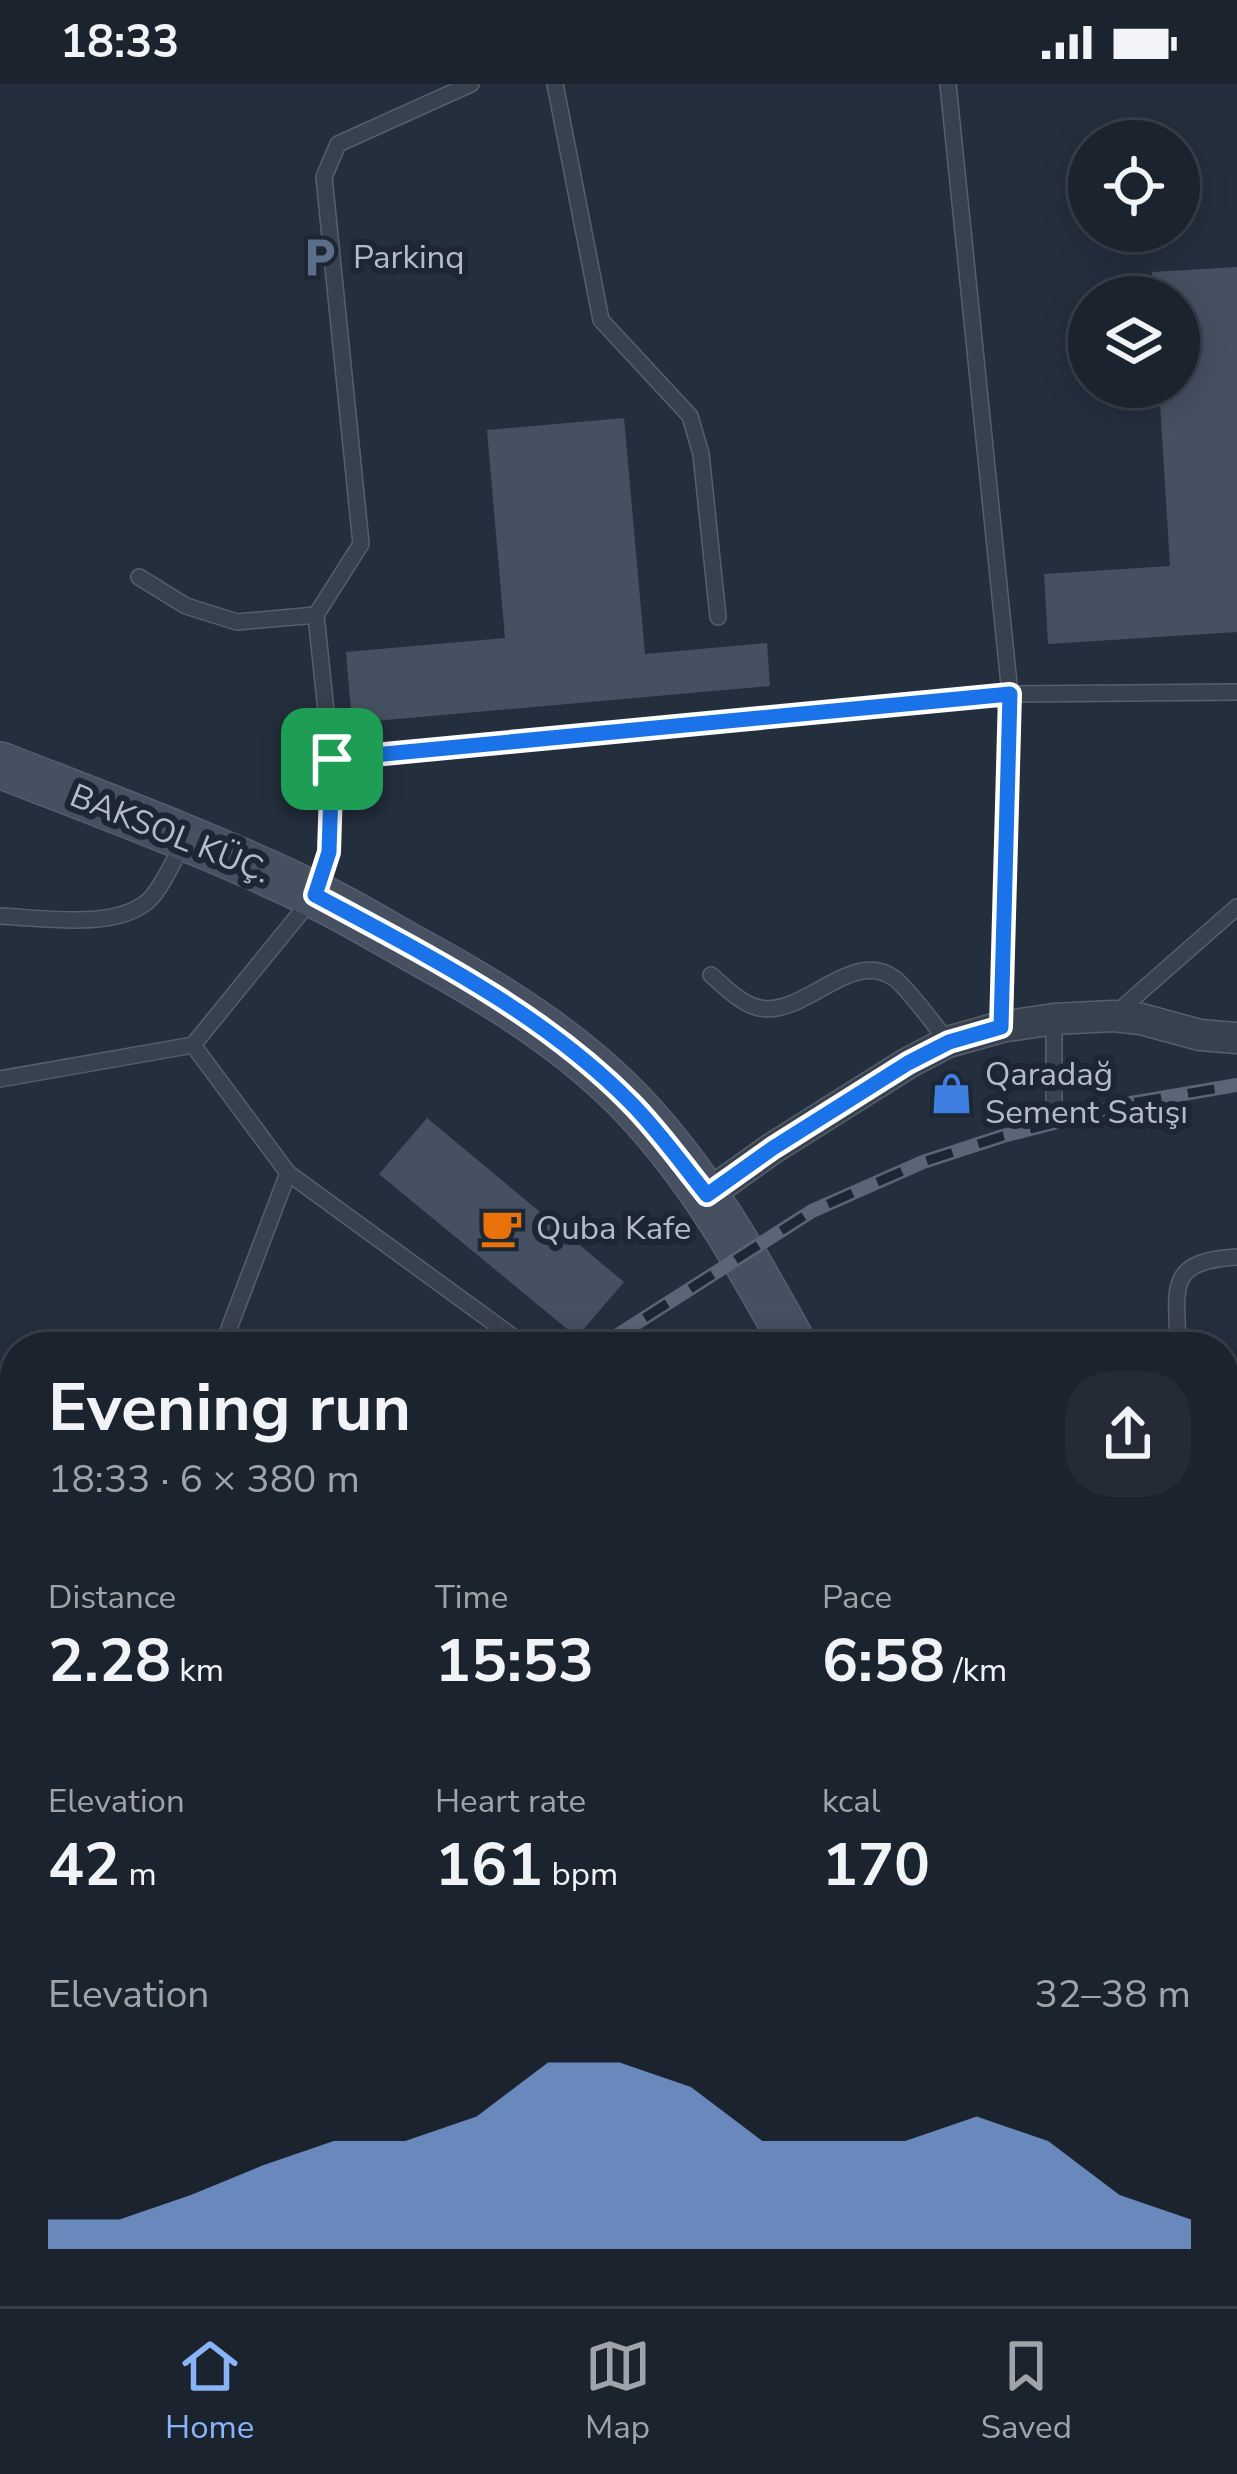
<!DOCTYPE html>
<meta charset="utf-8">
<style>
body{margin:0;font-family:"Nunito Sans",sans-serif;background:#242b36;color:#f1f3f6;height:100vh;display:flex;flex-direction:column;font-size:45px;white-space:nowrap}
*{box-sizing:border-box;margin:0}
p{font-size:39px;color:#a0a4aa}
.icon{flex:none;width:66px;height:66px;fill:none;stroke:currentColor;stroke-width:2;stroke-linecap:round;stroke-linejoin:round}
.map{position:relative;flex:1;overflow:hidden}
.details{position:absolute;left:0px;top:1248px;width:1239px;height:975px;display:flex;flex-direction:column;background:#1b232e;border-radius:48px 48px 0 0;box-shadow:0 6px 30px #0003,0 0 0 3px #39404a}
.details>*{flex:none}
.controls{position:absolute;left:1068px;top:36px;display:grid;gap:24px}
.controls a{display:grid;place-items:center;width:132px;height:132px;border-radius:50%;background:#1b232e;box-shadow:0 6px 30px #0003,0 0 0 3px #39404a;font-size:60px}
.pin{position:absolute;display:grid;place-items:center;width:102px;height:102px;color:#fff;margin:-51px;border-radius:24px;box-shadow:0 6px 18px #0006}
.round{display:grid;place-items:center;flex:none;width:126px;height:126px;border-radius:48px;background:#242b36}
.overview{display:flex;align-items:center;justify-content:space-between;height:204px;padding:0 48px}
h1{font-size:66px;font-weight:700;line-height:90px}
.figures{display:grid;grid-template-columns:repeat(3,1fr);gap:18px;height:204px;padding:12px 48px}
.figures div{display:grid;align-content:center}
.figures b{font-size:60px;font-weight:700}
.figures small{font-size:33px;font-weight:400}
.figures p{font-size:33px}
.chart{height:336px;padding:24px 48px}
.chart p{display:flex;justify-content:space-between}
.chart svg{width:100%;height:216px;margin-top:12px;fill:#8ab4f8;opacity:.7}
.status{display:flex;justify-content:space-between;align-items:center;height:84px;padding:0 60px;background:#1b232e;direction:ltr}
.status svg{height:33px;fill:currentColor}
.tab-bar{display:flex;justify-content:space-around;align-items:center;height:168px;border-top:3px solid #39404a;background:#1b232e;font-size:33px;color:#a0a4aa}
.tab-bar a{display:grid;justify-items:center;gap:6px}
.tab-bar .on{color:#8ab4f8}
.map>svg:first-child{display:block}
.building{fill:#455162}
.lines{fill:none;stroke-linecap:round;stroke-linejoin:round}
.service-casing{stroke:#565f6c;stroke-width:18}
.minor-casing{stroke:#565f6c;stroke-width:33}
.secondary-casing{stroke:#565f6c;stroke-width:48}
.service{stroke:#38414e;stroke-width:15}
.minor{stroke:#38414e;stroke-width:30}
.secondary{stroke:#465061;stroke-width:45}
.rail-casing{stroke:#5a6575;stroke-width:14}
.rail{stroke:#1d2633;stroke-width:9;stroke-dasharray:27;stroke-linecap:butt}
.route-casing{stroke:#fff;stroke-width:24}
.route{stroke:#1a73e8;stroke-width:15}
.labels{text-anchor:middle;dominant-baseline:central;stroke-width:12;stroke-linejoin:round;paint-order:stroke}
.poi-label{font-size:33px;fill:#b4bcc9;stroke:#1d2633;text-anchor:start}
.street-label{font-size:33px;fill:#b4bcc9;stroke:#1d2633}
</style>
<div class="status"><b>18:33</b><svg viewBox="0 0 49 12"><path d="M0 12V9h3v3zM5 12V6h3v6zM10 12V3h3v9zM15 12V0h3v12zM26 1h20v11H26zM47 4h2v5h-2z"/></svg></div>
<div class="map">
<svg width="1237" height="2222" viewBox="0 0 1237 2222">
<rect width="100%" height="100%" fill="#242f3e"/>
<path class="building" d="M1237 183V548L1048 560 1044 490 1170 482 1159 303H1179V213H1153L1152 188Z
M624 334 645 570 767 559 770 602 352 639 346 568 505 554 487 346Z
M427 1034 624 1198 577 1253 379 1090Z
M0 1787H15V1873H0Z
M1237 1803V1939L1224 1919V1811Z
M663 2210V2222H217L219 2212Z"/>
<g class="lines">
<defs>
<path id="service" d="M555 0 601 236 690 332 701 370 718 533
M948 0 1010 610 1001 943
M139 493 186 522 237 538 316 531 361 460 324 93 338 60 471 0
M331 675 1010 610 1237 608
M0 832C42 834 115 846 148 817 161 806 174 775 183 760
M711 891C724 902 739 918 756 923 802 937 850 863 894 894 908 904 936 943 948 958
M1113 932 1237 823
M193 961 288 1089 527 1263
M0 995 193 961 315 811 329 768 331 675 316 531
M1054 1021V935
M222 1263 288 1089
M1178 1263C1177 1204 1165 1177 1237 1173
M1224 1317 1237 1316
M1224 1430H1237
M14 1529H15
M0 1594H15
M689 2208 690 2222
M951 2208 952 2222
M1144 2208 1150 2222"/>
<path id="minor" d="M707 1111 773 1064 908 979 948 958 1001 943 1054 935 1113 932 1141 935 1200 951 1237 954"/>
<path id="secondary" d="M0 681C105 722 211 761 313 810 349 827 383 848 417 867 494 909 572 957 633 1021 702 1094 747 1176 795 1263
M1224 1994 1237 2015"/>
</defs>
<use href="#service" class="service-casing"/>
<use href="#minor" class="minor-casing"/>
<use href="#secondary" class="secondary-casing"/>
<use href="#service" class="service"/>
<use href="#minor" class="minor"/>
<use href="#secondary" class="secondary"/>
<defs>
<path id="rail" d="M599 1263 812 1127 923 1078 1003 1052 1131 1019 1237 1001
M0 1369 15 1364
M0 1497 15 1495
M0 1910H15
M0 1942H15
M0 1978H15
M0 2031H15
M0 2074H15
M0 2111H15
M0 2145 15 2144"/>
</defs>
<use href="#rail" class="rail-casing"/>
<use href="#rail" class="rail"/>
</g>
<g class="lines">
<defs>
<path id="route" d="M1010 610 1001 943 949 958 908 979 773 1064 707 1111C682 1080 658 1046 630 1018 541 928 426 871 315 811L329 768 332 675Z"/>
</defs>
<use href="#route" class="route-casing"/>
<use href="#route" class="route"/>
</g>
<defs>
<symbol id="parking-bare" viewBox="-9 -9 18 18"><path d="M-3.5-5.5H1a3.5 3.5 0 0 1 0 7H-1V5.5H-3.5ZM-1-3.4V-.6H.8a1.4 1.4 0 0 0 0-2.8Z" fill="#5c6f8a" stroke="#1d2633" stroke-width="2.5" paint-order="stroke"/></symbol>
<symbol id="shop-bare" viewBox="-9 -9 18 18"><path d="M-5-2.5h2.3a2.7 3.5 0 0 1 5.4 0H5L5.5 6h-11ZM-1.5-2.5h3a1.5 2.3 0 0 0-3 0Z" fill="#3f7fe0" stroke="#1d2633" stroke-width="2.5" paint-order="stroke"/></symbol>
<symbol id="cafe-bare" viewBox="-9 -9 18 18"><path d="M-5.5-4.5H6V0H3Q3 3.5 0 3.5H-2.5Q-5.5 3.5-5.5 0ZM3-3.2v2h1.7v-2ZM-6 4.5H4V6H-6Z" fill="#e8710a" stroke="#1d2633" stroke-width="2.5" paint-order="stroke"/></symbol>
</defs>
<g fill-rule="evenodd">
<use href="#parking-bare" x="290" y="144" width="59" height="59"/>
<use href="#shop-bare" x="922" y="980" width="59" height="59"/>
<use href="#cafe-bare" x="472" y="1114" width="59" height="59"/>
</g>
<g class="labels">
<g class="poi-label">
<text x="353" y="173">Parkinq</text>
<text x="985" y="990">Qaradağ<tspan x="985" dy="38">Sement Satışı</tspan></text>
<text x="536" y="1144">Quba Kafe</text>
</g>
<g class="street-label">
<text transform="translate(170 750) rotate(22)">BAKSOL KÜÇ.</text>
</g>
</g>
</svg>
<div class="controls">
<a><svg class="icon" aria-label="locate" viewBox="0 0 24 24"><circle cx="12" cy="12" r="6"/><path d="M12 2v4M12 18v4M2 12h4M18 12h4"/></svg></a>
<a><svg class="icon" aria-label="layers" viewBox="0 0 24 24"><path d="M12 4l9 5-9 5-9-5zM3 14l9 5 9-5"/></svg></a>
</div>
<div class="pin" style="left:332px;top:675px;background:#1e9e55"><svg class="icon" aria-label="arrive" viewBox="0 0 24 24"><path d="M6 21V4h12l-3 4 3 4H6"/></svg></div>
<section class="details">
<div class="overview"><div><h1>Evening run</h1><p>18:33 · 6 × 380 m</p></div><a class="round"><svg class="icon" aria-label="share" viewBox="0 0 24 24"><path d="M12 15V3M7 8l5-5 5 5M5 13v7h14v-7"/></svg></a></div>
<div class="figures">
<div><p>Distance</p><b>2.28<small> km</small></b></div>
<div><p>Time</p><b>15:53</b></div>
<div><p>Pace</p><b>6:58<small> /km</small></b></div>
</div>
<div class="figures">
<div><p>Elevation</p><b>42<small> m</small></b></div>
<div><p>Heart rate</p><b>161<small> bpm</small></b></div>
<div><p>kcal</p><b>170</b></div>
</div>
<div class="chart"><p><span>Elevation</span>32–38 m</p>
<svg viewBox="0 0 160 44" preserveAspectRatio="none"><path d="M0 44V38L10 38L20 33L30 27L40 22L50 22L60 17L70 6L80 6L90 11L100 22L110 22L120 22L130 17L140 22L150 33L160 38V44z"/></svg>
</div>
</section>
</div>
<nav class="tab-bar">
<a class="on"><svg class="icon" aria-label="home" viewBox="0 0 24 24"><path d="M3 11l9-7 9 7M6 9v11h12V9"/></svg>Home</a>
<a><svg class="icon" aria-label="map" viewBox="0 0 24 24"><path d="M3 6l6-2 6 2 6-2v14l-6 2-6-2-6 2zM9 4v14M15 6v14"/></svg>Map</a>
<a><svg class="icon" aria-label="saved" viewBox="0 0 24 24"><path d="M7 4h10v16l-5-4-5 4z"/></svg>Saved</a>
</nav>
